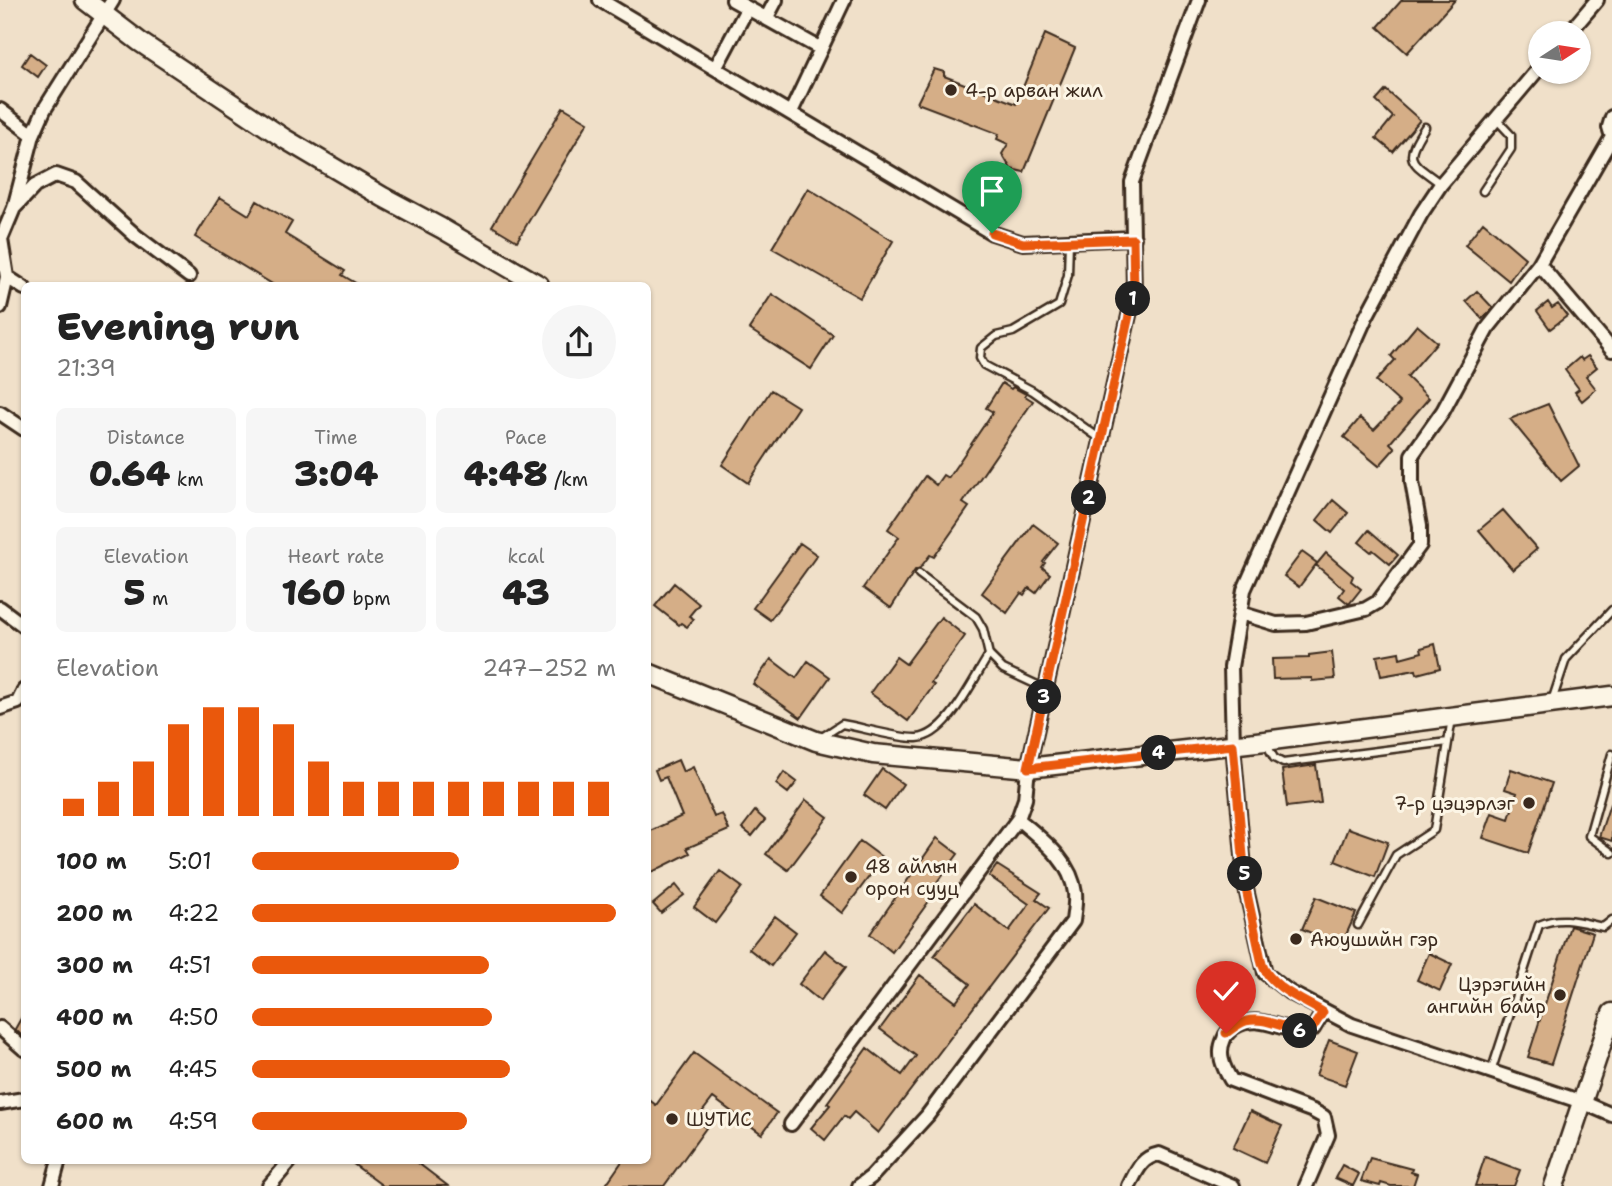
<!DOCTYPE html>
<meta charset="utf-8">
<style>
body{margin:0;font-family:"Shantell Sans",sans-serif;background:#f6f6f6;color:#222;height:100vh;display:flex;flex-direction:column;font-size:26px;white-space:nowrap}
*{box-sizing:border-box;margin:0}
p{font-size:23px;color:#767676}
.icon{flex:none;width:38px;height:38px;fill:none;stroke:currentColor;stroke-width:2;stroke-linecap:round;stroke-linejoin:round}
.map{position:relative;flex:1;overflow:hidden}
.panel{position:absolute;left:21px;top:282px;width:630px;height:882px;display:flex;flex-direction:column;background:#fff;border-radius:10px;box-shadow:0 2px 5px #0004}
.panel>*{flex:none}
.needle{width:46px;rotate:78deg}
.tools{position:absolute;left:1528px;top:21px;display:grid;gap:14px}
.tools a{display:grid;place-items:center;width:63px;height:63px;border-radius:50%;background:#fff;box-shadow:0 2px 5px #0004;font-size:35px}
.pin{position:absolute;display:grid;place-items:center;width:60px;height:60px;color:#fff;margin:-72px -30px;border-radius:50% 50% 50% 0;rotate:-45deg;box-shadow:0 0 7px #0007}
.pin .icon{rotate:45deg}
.km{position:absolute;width:35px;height:35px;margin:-18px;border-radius:50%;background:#222;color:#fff;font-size:19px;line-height:35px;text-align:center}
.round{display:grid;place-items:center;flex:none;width:74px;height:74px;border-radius:37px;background:#f6f6f6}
.headline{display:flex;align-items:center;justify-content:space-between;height:119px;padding:0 35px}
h1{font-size:38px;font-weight:800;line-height:52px}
.stats{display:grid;grid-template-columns:repeat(3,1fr);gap:10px;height:119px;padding:7px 35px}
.stats div{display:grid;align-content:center;border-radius:10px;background:#f6f6f6;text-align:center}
.stats b{font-size:35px;font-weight:800}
.stats small{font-size:19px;font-weight:400}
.stats p{font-size:19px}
.chart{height:196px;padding:14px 35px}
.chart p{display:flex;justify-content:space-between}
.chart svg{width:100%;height:126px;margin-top:7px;stroke:#ea580c;stroke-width:6}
ul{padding:0 35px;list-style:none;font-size:23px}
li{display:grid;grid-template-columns:112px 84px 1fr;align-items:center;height:52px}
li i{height:18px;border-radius:9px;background:#ea580c}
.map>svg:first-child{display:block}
.building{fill:#d5ae87;stroke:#3b2a1e;stroke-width:2}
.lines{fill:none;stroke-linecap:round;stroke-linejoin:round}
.lane-casing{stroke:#3b2a1e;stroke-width:11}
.street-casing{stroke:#3b2a1e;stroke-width:18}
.secondary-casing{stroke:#3b2a1e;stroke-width:23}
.lane{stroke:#fcf5e5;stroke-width:6}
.street{stroke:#fcf5e5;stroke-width:12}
.secondary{stroke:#fcf5e5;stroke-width:18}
.route-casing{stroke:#fff;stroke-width:14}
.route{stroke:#ea580c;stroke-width:9}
.poi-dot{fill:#3b2a1e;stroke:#fcf5e5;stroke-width:2.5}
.labels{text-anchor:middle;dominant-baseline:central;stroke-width:6;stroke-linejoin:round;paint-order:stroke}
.poi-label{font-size:19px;fill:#3b2a1e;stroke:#fcf5e5;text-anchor:start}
</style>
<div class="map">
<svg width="1612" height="1186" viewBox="0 0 1612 1186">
<rect width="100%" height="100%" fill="#f0e0c9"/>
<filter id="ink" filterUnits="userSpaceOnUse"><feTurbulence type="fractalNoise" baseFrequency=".0143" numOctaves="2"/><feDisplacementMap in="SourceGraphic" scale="14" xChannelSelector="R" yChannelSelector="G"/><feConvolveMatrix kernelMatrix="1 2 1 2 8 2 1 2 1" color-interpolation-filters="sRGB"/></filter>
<g filter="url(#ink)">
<path class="building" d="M1402 0H1455L1407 53 1378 27Z
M1045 34 1075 48 1024 172 1011 169 1002 154 1008 144 997 139 999 134 917 103 934 69 944 72V76L1016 104Z
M30 53 46 65 38 77 22 65Z
M1386 90 1420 120 1393 152 1376 138 1393 117 1376 101Z
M563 107 588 122 517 241 492 226Z
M808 188 893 241 860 298 772 248Z
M220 197 249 215 257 201 292 222 285 234 345 271 342 275 359 285H274L195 237Z
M1483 222 1525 258 1509 281 1465 245Z
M1477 291 1493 308 1482 319 1466 301Z
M772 294 833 335 811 369 749 329Z
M1548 302 1552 308 1558 304 1567 316 1550 329 1537 311Z
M1417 325 1437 342 1407 377 1429 398 1390 443 1395 448 1379 466 1344 437 1360 418 1374 430 1400 403 1376 381 1395 360 1391 356Z
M1588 356 1597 367 1586 376 1596 389 1582 401 1575 392 1579 389 1565 370 1580 357 1582 360Z
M1002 383 1011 389 1013 387 1026 394 1025 396 1033 401 963 503 969 507 934 557 930 555 920 568 915 570 891 608 863 588 899 537 888 529 925 476 936 485 943 475 948 478 993 412 986 408Z
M771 390 798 407 748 483 722 465Z
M1548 404 1579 466 1561 481 1510 419Z
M1333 500 1348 513 1332 533 1317 520Z
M1503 510 1537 549 1513 570 1479 530Z
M1033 524 1058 543 1043 562 1045 563 1042 567 1050 574 1036 593 1029 588 1024 595 1021 593 1007 613 982 593Z
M1369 530 1398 555 1390 564 1373 550 1371 552 1359 542Z
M800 543 817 555 770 620 753 608Z
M1302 552 1317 563 1299 587 1284 576Z
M1326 553 1353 576 1351 581 1361 589 1349 604 1339 596 1344 589 1316 565Z
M674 583 699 604 689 616 694 619 687 627 681 623 679 625 655 606Z
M941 617 965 636 931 683 934 685 908 721 870 693 896 657 906 664Z
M1435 644 1440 668 1417 674 1416 670 1381 676 1377 656 1399 652 1400 658 1422 652 1421 648Z
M1332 652 1335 679 1312 681V678L1273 679 1272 659 1309 658V655Z
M771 659 796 678 808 661 830 677 801 718 753 684Z
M678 760 683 772 693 767 714 817 722 814 729 830 687 848 690 853 648 874V832L682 816 666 777 659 780 655 770Z
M1316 765 1321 803 1287 807 1282 770Z
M882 769 903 784 885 810 864 795Z
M1511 769 1552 783 1528 853 1483 838 1492 813 1509 819 1517 793 1505 789Z
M784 772 797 782 788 793 776 784Z
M806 800 828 817 788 870 766 854Z
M1610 804 1612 805V841L1599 837Z
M755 811 765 820 752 836 742 828Z
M1348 828 1388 842 1375 877 1335 861Z
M937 838 958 854 928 894 932 897 892 952 870 934Z
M860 841 883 858 842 913 820 896Z
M997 865 1041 893 1036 899 1049 908 878 1133 854 1112 848 1119 844 1116 825 1140 811 1128 830 1105 827 1103 867 1048 902 1075 916 1056 880 1029 920 975 956 1002 970 984 934 956 974 904 1009 931 1029 904 989 876Z
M720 871 742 887 715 923 694 907Z
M676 885 684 895 661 913 653 904Z
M1316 897 1356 913 1341 946 1302 929Z
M775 916 796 932 771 966 749 949Z
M1570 926 1593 933 1551 1064 1528 1057Z
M825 950 846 967 820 1001 799 984Z
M1429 953 1452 964 1440 991 1417 980Z
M24 1013V1038L15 1029Z
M1329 1040 1358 1051 1345 1085 1316 1075Z
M694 1053 777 1113 762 1134 713 1098 696 1120 706 1128 664 1186H605L623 1160H648V1099L656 1105Z
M1250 1111 1282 1126 1265 1163 1233 1148Z
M1485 1157 1520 1170 1514 1186H1475Z
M1370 1158 1412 1169 1411 1172 1417 1174 1413 1186H1391L1381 1183 1380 1186 1361 1181Z
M348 1160H414L448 1186H383Z
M1342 1165 1359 1174 1353 1186 1335 1178Z"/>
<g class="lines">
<defs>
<path id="lane" d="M1425 127C1402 162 1411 161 1441 184
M1483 191 1511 149V135L1496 119
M1069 241 1068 275 1059 305 1013 332 996 336 981 348 980 358 984 365 1033 391 1102 440
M919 574 976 617 983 629 989 655 1003 669 1046 689
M1552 701 1566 659 1612 610
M819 739 842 724C860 727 901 739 917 738 948 736 973 679 989 655
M1266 743 1274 758 1283 763 1448 742
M1612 754 1589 836 1612 853
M1358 925 1396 855 1434 830 1452 718
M1491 1072 1539 925C1561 915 1580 922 1603 927L1612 920"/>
<path id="street" d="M600 0 992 233 1023 243 1134 238
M733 0 821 49
M766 19 776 0
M1569 33 1597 0
M716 67 747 9
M1540 67 1441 184 1421 214 1366 317 1244 590 1231 667 1233 745 1246 889 1265 973 1289 992 1352 1025 1582 1102 1612 1115
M0 110 33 135
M791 112 844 0
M1612 117 1609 127 1612 137
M14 208 35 186 56 175 76 182 136 236 189 276
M1539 264 1612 350
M7 277 24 288
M0 307 7 277 1 239 14 208 33 135 44 110 113 0
M0 413 24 429
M0 608 24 626
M1240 613 1276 624 1306 623 1366 609 1378 602 1420 545V526L1412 482V455L1443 411 1487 329 1539 264 1612 137
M0 708 18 702 24 690
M0 1028 24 1049
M0 1103 24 1099
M791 1124 1018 819 1025 799 1028 768 1134 293 1132 182 1199 0
M52 1186 59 1160
M269 1186 291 1160
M859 1186 871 1177 927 1116 1073 921C1074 912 1076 902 1075 893 1071 860 1041 839 1018 819
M1129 1186C1137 1170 1141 1158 1159 1154L1233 1186
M1306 1186 1328 1135 1324 1117 1313 1111 1231 1080C1223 1067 1217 1054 1224 1039 1226 1033 1229 1031 1234 1027 1262 1010 1285 1037 1313 1029L1323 1012"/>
<path id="secondary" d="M85 0 140 42 285 139 383 197 441 228 539 285
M648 673 816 741 873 754 1028 768 1265 741 1612 696
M1554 1186 1612 1013"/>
</defs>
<use href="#lane" class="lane-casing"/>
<use href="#street" class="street-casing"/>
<use href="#secondary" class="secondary-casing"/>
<use href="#lane" class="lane"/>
<use href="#street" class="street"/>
<use href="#secondary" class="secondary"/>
</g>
</g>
<g class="lines" filter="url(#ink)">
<defs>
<path id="route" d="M992 233 1023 243 1133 239 1134 293 1028 768 1233 745 1246 889 1262 964C1270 987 1303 1000 1323 1012L1312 1029C1290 1035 1268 1015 1246 1021 1239 1023 1232 1029 1226 1033"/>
</defs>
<use href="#route" class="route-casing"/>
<use href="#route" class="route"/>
</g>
<g class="poi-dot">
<circle cx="951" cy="90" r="7"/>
<circle cx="1529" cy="803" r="7"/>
<circle cx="851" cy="877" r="7"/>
<circle cx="1296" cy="939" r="7"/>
<circle cx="1560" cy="995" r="7"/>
<circle cx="672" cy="1119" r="7"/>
</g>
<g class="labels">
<g class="poi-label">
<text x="965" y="90">4-р арван жил</text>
<text x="1515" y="803" text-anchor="end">7-р цэцэрлэг</text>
<text x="865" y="866">48 айлын<tspan x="865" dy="22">орон сууц</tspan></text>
<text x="1310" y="939">Аюушийн гэр</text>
<text x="1546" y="984" text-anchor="end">Цэрэгийн<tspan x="1546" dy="22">ангийн байр</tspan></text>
<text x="686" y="1119">ШУТИС</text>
</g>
</g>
</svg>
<div class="tools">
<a><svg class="needle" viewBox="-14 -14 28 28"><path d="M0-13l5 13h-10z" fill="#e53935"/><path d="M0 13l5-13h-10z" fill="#767676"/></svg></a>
</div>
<div class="pin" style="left:992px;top:233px;background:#1e9e55"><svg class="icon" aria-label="arrive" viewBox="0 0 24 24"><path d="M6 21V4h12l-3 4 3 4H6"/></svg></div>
<div class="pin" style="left:1226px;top:1033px;background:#d93025"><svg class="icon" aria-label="check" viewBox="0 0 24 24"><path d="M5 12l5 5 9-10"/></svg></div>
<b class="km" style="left:1133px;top:299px">1</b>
<b class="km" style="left:1089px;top:498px">2</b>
<b class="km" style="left:1044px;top:697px">3</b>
<b class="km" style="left:1159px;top:753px">4</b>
<b class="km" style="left:1245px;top:874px">5</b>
<b class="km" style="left:1300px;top:1031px">6</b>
<section class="panel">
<div class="headline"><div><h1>Evening run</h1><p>21:39</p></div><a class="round"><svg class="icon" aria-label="share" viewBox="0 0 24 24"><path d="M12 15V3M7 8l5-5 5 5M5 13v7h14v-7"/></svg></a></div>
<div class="stats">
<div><p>Distance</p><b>0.64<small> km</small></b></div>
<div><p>Time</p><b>3:04</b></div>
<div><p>Pace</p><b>4:48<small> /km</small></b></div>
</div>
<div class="stats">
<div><p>Elevation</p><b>5<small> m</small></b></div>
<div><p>Heart rate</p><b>160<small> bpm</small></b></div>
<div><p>kcal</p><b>43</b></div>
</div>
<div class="chart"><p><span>Elevation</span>247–252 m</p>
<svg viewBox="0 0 160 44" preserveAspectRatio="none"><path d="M5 44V38M15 44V32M25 44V25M35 44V12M45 44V6M55 44V6M65 44V12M75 44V25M85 44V32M95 44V32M105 44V32M115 44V32M125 44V32M135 44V32M145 44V32M155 44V32"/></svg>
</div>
<ul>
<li><b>100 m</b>5:01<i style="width:57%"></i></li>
<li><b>200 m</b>4:22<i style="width:100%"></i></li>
<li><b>300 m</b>4:51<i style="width:65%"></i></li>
<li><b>400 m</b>4:50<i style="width:66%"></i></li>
<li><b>500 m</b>4:45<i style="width:71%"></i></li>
<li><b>600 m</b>4:59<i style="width:59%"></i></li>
</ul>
</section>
</div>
